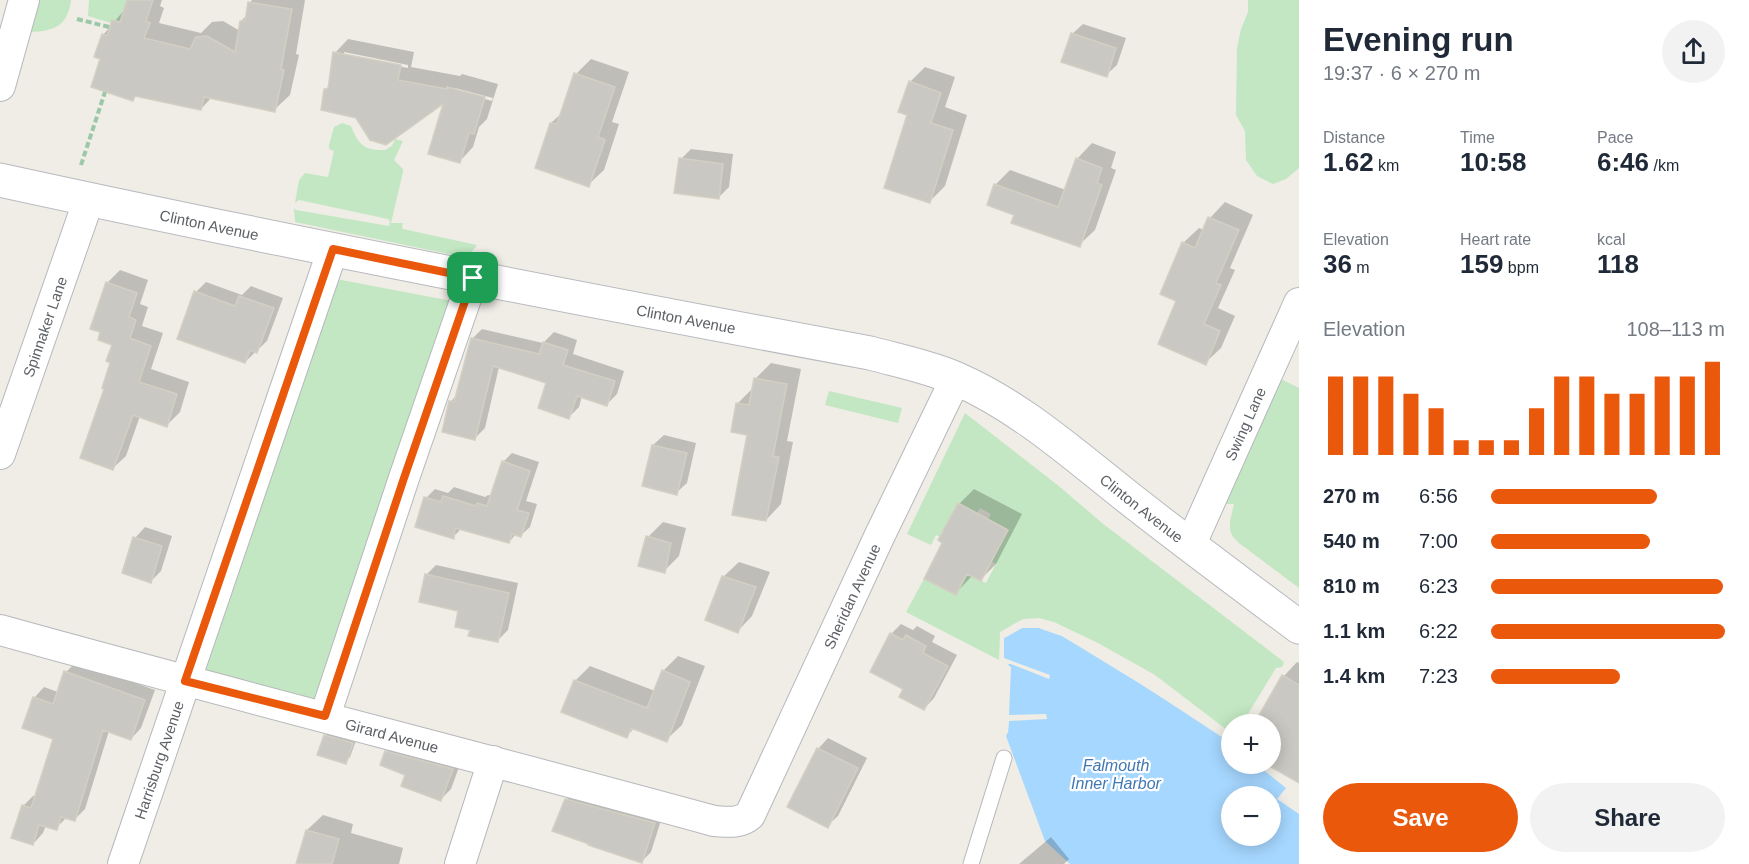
<!DOCTYPE html>
<meta charset="utf-8">
<style>
body{margin:0;font-family:Arial,sans-serif;background:#f2f2f3;color:#1f2937;height:100vh;display:flex;flex-direction:column;font-size:22px;white-space:nowrap}
*{box-sizing:border-box;margin:0}
p{font-size:20px;color:#747a83}
.icon{flex:none;width:33px;height:33px;fill:none;stroke:currentColor;stroke-width:2;stroke-linecap:round;stroke-linejoin:round}
.map{position:relative;flex:1;overflow:hidden}
.details{display:flex;flex-direction:column;background:#fff;width:450px}
.details>*{flex:none}
.controls{position:absolute;left:1221px;top:714px;display:grid;gap:12px}
.controls a{display:grid;place-items:center;width:60px;height:60px;border-radius:50%;background:#fff;box-shadow:0 3px 15px #0003;font-size:30px}
.pin{position:absolute;display:grid;place-items:center;width:51px;height:51px;color:#fff;margin:-26px;border-radius:12px;box-shadow:0 3px 9px #0006}
.round{display:grid;place-items:center;flex:none;width:63px;height:63px;border-radius:32px;background:#f2f2f3}
.head{display:flex;align-items:center;justify-content:space-between;height:102px;padding:0 24px}
h1{font-size:33px;font-weight:700;line-height:45px}
.metrics{display:grid;grid-template-columns:repeat(3,1fr);gap:9px;height:102px;padding:6px 24px}
.metrics div{display:grid;align-content:center}
.metrics b{font-size:26px;font-weight:700}
.metrics small{font-size:16px;font-weight:400}
.metrics p{font-size:16px}
.chart{height:168px;padding:12px 24px}
.chart p{display:flex;justify-content:space-between}
.chart svg{width:100%;height:108px;margin-top:6px;stroke:#ea580c;stroke-width:6}
.primary-button{display:flex;gap:12px;margin-top:auto;padding:12px 24px}
.primary-button a{flex:1;height:69px;border-radius:36px;background:#ea580c;color:#fff;font-size:24px;font-weight:700;line-height:69px;text-align:center}
.primary-button a+a{background:#f2f2f3;color:#1f2937}
ul{padding:0 24px;list-style:none;font-size:20px}
li{display:grid;grid-template-columns:96px 72px 1fr;align-items:center;height:45px}
li i{height:15px;border-radius:8px;background:#ea580c}
main{display:flex;flex:1;min-height:0}
.map>svg:first-child{display:block}
.green{fill:#c2e7c2}
.water{fill:#a6d7ff;fill-rule:evenodd}
.pier{fill:#efede5}
.shadow{fill:#0003;fill-rule:evenodd}
.building{fill:#cac8c2;stroke:#d4cfc3;stroke-width:1.5}
.lines{fill:none;stroke-linecap:round;stroke-linejoin:round}
.lane-casing{stroke:#b6b8bc;stroke-width:17}
.street-casing{stroke:#b6b8bc;stroke-width:32}
.secondary-casing{stroke:#b7babf;stroke-width:35}
.path{stroke:#9bc8a8;stroke-width:4;stroke-dasharray:6 3;stroke-linecap:butt}
.lane{stroke:#fff;stroke-width:15}
.street{stroke:#fff;stroke-width:30}
.secondary{stroke:#fff;stroke-width:33}
.route-casing{stroke:#fff;stroke-width:12}
.route{stroke:#ea580c;stroke-width:8}
.labels{text-anchor:middle;dominant-baseline:central;stroke-width:4.5;stroke-linejoin:round;paint-order:stroke}
.street-label{font-size:15px;fill:#5d6166;stroke:#fff}
.water-label{font-size:16px;font-style:italic;fill:#4178b3;stroke:#fff}
</style>
<main>
<div class="map">
<svg width="1299" height="864" viewBox="0 0 1299 864">
<rect width="100%" height="100%" fill="#efede5"/>
<path class="green" d="M36 0H71C68 26 54 31 31 32Z
M89 0H127L120 22 112 20 111 23 88 16Z
M1248 0H1299V168L1286 179 1273 184 1257 176 1246 160 1245 131 1236 115 1237 48 1241 29 1248 12Z
M342 123 351 126C358 144 364 151 385 150L392 146 395 139 403 141 394 160 403 169V172L391 223H403L402 227 403 229 477 245C472 253 467 256 458 256L295 222 294 208 296 210 389 226 390 221 388 219 299 200 295 203 299 180 305 173 328 177 334 151 329 149V145L334 127Z
M336 279 452 301 316 702 204 670Z
M1281 379 1299 388V588L1239 543 1233 537 1230 530V521L1234 504H1225Z
M829 391 902 408 898 423 825 405Z
M965 413 1060 487 1102 523 1284 662 1282 667 1276 668 1242 724H1232L1231 733 1155 675 1098 643 1054 622 1039 618 1023 619 1000 632 999 660 906 612 924 579 956 595 967 574 986 583 996 564 991 561 1008 530 988 519 991 514 980 508 977 513 958 503 940 537 936 535 931 545 907 534Z"/>
<path class="water" d="M1022 628H1039L1062 636 1178 707 1231 743 1232 764H1256L1286 788 1277 799 1299 814V864H1070L1045 841 1006 736 1008 732 1010 667 1004 658V638ZM1232 796H1270V836H1232Z"/>
<path class="pier" d="M1021 625H1040L1064 633 1180 705 1232 739 1231 743 1112 665 1062 636 1039 628H1022L1004 638V658L1050 675 1049 679 1011 664H1004L1001 658 1002 637Z
M1006 666 1011 667 1009 715 1046 714 1047 719 1009 721 1008 733H1004Z"/>
<path class="shadow" d="M129 0H162L160 6 164 8 159 23 201 33 212 22 223 21 240 31 241 21 247 15 250 3 252 0H305L296 54 299 55 290 95 274 110 212 97 201 109 137 95 133 99 102 58 103 35 126 8Z
M1083 24 1126 38 1117 65 1106 75 1072 34Z
M348 39 414 52 411 67 460 76 462 74 498 84 487 119 479 127 473 147 460 161 445 100 357 117 326 89 330 85 335 53ZM344 52 408 65V68L344 56ZM455 88 493 98 492 101 455 91Z
M591 59 629 72 612 122 619 124 604 170 588 185 551 123 563 112 576 74Z
M925 67 955 77 945 107 967 115 945 186 930 201 908 114 910 82Z
M1092 143 1116 152 1111 168 1116 170 1095 230 1079 245 1016 214 995 185 1010 170 1066 190 1077 159Z
M691 149 733 154 729 187 719 197 681 159Z
M1225 202 1253 215 1230 268 1235 270 1218 308 1235 316 1221 348 1205 363 1178 300 1183 243 1199 228 1204 230 1210 218Z
M120 270 148 280 140 304 148 307 142 326 163 333 151 369 189 382 180 412 167 425 140 416 126 456 113 468 106 388 112 362 114 344 107 283Z
M206 282 242 295 251 286 283 298 267 341 245 362 196 292Z
M482 329 543 343 554 332 577 340 573 354 624 371 617 394 607 404 582 396 579 407 569 417 548 382 499 367 485 428 474 439 444 431 451 401 457 395 472 339Z
M771 363 801 369 787 441 793 442 781 504 766 520 749 434 733 431 738 403 754 387 755 379Z
M664 435 696 443 687 483 676 493 653 445Z
M512 453 539 462 526 501 537 504 530 527 520 536 516 534 509 542 462 528 453 537 426 498 435 489 448 493 454 487 485 497 488 495 492 496 503 462Z
M974 489 1022 514 996 564 981 579 973 575 956 593 944 542 959 504Z
M663 522 686 528 679 556 664 571 648 537Z
M145 527 172 536 161 571 150 582 135 538Z
M739 562 770 572 752 616 737 632 723 577Z
M436 565 518 583 508 630 497 641 471 628 460 610 426 575Z
M901 624 913 630 917 626 935 636 932 642 957 655 934 698 924 709 905 688 891 634Z
M678 656 705 666 682 725 666 740 635 728 626 736 575 681 590 666 655 691 663 671Z
M76 662 155 690 141 728 131 739 109 731 85 809 74 820 67 817 56 828 46 825 43 833 33 844 23 806 33 796 36 797 55 738 34 698 44 687 58 692 66 672Z
M1297 662 1299 663V781L1269 764H1270V724H1255L1284 676Z
M330 731 357 738 350 757 345 762 325 736Z
M828 738 867 758 838 816 827 826 818 749Z
M397 742 462 759 451 789 441 799 386 752Z
M575 791 663 814 651 852 642 861 566 800Z
M323 815 353 824 351 833 403 848 399 864H297L307 830Z
M1051 837 1069 859 1064 864H1019Z"/>
<path class="building" d="M127 0H153L146 21 150 23 144 38 190 49 196 37 207 36 235 52 240 21H245L248 2 292 9 281 69 284 70 275 112 204 97 201 110 135 96 133 101 91 87 100 59 94 57 102 34 107 36 112 20 120 22Z
M1071 33 1116 48 1107 77 1061 62Z
M333 52 401 65 398 80 447 89V87L485 97 474 134 469 133 460 163 428 154 443 104 386 145 370 140 356 118 321 110 324 89H328Z
M574 73 615 87 598 137 605 140 589 187 535 168 550 123 557 124Z
M909 81 941 93 931 123 953 130 930 203 884 188 907 115 898 112Z
M679 158 723 164 719 199 674 193Z
M1076 158 1102 168 1097 183 1102 185 1080 247 1011 223 1014 215 987 205 994 184 1058 207Z
M1208 217 1239 230 1216 283 1221 285 1204 324 1220 331 1206 365 1158 344 1176 301 1160 294 1182 242 1195 248Z
M106 282 137 293 129 317 136 320 130 338 151 346 139 382 177 394 167 427 133 415 113 470 80 458 104 389 102 388 110 363 106 361 112 345 98 340 100 332 90 329Z
M194 291 235 306 239 296 274 308 257 353 250 350 245 363 177 339Z
M471 338 539 354 543 342 568 350 563 365 615 381 607 406 577 396 569 419 538 408 546 383 493 366 475 440 442 432 449 401 454 402Z
M754 378 787 384 773 456 779 457 766 521 732 515 747 435 731 432 736 403 749 405Z
M652 445 687 453 677 495 642 486Z
M502 461 530 471 517 510 529 513 521 537 512 534 509 543 455 528 454 539 415 527 424 497 441 502 443 496 476 506 477 503 487 506Z
M958 503 1008 530 981 581 967 574 956 595 924 579 942 543 938 540Z
M646 536 671 543 665 573 638 566Z
M133 537 162 546 151 583 122 573Z
M425 574 509 593 498 642 468 636 470 630 455 627 458 611 419 602Z
M722 576 756 587 738 633 705 620Z
M890 633 903 640 906 635 926 646 923 653 948 666 924 710 899 697 903 689 870 672Z
M662 670 690 682 667 742 631 728 627 738 561 712 574 680 647 708Z
M64 671 145 700 131 740 103 730 75 821 61 817 57 830 39 825 33 845 11 838 22 805 31 808 53 739 22 728 33 697 53 704Z
M1282 675 1299 685V783L1266 764H1270V724H1254Z
M324 735 353 743 346 764 317 755Z
M817 748 858 768 828 828 787 807Z
M385 751 453 769 441 801 401 786 405 775 380 765Z
M565 799 655 823 642 863 588 845 589 844 552 831Z
M306 830 339 839 332 864H296Z"/>
<g class="lines">
<defs>
<path id="lane" d="M971 864 1004 758"/>
<g id="street">
<path d="M0 86 24 0"/>
<path id="s1" d="M0 454 89 199"/>
<path id="s2" d="M1190 546 1299 303"/>
<path id="s3" d="M0 630C237 696 476 756 714 821 727 822 740 824 750 815L879 537 956 378"/>
<path d="M325 716 404 478 473 278"/>
<path id="s4" d="M123 864 333 249"/>
<path d="M460 864 493 761"/>
</g>
<g id="secondary">
<path id="s5" d="M0 180C289 243 579 299 870 353 899 361 930 367 957 379 1019 406 1072 453 1125 495 1182 540 1240 583 1299 627"/>
</g>
</defs>
<use href="#lane" class="lane-casing"/>
<use href="#street" class="street-casing"/>
<use href="#secondary" class="secondary-casing"/>
<path class="path" d="M77 19 109 27
M81 165 105 92"/>
<use href="#lane" class="lane"/>
<use href="#street" class="street"/>
<use href="#secondary" class="secondary"/>
</g>
<g class="lines">
<defs>
<path id="route" d="M333 249 473 278 404 478 325 716 185 681Z"/>
</defs>
<use href="#route" class="route-casing"/>
<use href="#route" class="route"/>
</g>
<g class="labels">
<g class="street-label">
<text stroke="none"><textPath href="#s5" startOffset="214">Clinton Avenue</textPath></text>
<text stroke="none"><textPath href="#s5" startOffset="700">Clinton Avenue</textPath></text>
<text stroke="none"><textPath href="#s1" startOffset="135">Spinnaker Lane</textPath></text>
<text stroke="none"><textPath href="#s2" startOffset="134">Swing Lane</textPath></text>
<text stroke="none"><textPath href="#s5" startOffset="1204">Clinton Avenue</textPath></text>
<text stroke="none"><textPath href="#s3" startOffset="1018">Sheridan Avenue</textPath></text>
<text stroke="none"><textPath href="#s3" startOffset="406">Girard Avenue</textPath></text>
<text stroke="none"><textPath href="#s4" startOffset="110">Harrisburg Avenue</textPath></text>
</g>
<g class="water-label">
<text x="1116" y="765">Falmouth<tspan x="1116" dy="18">Inner Harbor</tspan></text>
</g>
</g>
</svg>
<div class="controls">
<a>+</a>
<a>−</a>
</div>
<div class="pin" style="left:473px;top:278px;background:#1e9e55"><svg class="icon" aria-label="arrive" viewBox="0 0 24 24"><path d="M6 21V4h12l-3 4 3 4H6"/></svg></div>
</div>
<section class="details">
<div class="head"><div><h1>Evening run</h1><p>19:37 · 6 × 270 m</p></div><a class="round"><svg class="icon" aria-label="share" viewBox="0 0 24 24"><path d="M12 15V3M7 8l5-5 5 5M5 13v7h14v-7"/></svg></a></div>
<div class="metrics">
<div><p>Distance</p><b>1.62<small> km</small></b></div>
<div><p>Time</p><b>10:58</b></div>
<div><p>Pace</p><b>6:46<small> /km</small></b></div>
</div>
<div class="metrics">
<div><p>Elevation</p><b>36<small> m</small></b></div>
<div><p>Heart rate</p><b>159<small> bpm</small></b></div>
<div><p>kcal</p><b>118</b></div>
</div>
<div class="chart"><p><span>Elevation</span>108–113 m</p>
<svg viewBox="0 0 160 44" preserveAspectRatio="none"><path d="M5 44V12M15 44V12M25 44V12M35 44V19M45 44V25M55 44V38M65 44V38M75 44V38M85 44V25M95 44V12M105 44V12M115 44V19M125 44V19M135 44V12M145 44V12M155 44V6"/></svg>
</div>
<ul>
<li><b>270 m</b>6:56<i style="width:71%"></i></li>
<li><b>540 m</b>7:00<i style="width:68%"></i></li>
<li><b>810 m</b>6:23<i style="width:99%"></i></li>
<li><b>1.1 km</b>6:22<i style="width:100%"></i></li>
<li><b>1.4 km</b>7:23<i style="width:55%"></i></li>
</ul>
<div class="primary-button"><a>Save</a><a>Share</a></div>
</section>
</main>
